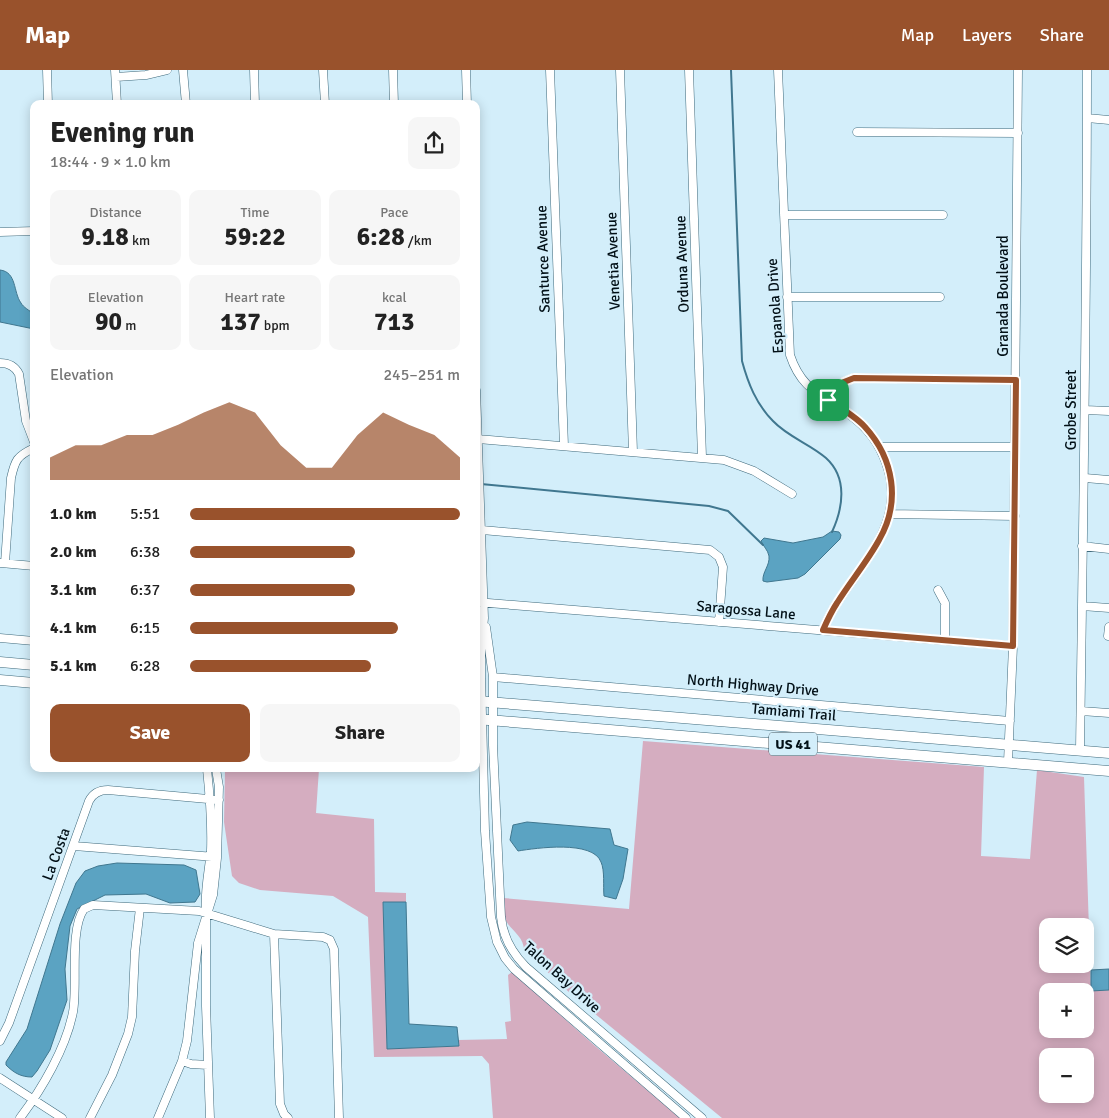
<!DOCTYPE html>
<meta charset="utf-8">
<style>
body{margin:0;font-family:Signika,sans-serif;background:#f6f6f6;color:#222;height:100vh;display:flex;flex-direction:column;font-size:19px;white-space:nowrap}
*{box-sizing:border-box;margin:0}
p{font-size:16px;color:#767676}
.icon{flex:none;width:28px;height:28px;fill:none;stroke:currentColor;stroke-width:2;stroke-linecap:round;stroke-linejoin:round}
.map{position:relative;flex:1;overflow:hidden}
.drawer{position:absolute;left:30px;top:30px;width:450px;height:672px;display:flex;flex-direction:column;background:#fff;border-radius:10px;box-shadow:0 2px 12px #0003}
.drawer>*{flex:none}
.fabs{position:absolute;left:1039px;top:848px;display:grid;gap:10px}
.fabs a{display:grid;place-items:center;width:55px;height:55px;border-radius:10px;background:#fff;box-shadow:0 2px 12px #0003;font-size:25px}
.pin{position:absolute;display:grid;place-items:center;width:42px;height:42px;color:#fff;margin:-21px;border-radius:10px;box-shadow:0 2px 8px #0006}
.round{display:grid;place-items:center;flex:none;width:52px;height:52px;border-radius:10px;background:#f6f6f6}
.head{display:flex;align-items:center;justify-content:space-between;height:85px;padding:0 20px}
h1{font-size:28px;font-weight:700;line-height:38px}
.stats{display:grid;grid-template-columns:repeat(3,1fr);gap:8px;height:85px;padding:5px 20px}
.stats div{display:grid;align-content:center;border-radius:10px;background:#f6f6f6;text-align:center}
.stats b{font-size:25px;font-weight:700}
.stats small{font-size:14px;font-weight:400}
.stats p{font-size:14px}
.chart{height:140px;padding:10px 20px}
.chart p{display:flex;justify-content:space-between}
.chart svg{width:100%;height:90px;margin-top:5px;fill:#99522c;opacity:.7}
.primary-button{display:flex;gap:10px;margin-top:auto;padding:10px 20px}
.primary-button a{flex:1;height:58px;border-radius:10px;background:#99522c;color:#fff;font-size:20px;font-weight:700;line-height:58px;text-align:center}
.primary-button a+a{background:#f6f6f6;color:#222}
ul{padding:0 20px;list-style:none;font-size:16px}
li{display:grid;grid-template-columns:80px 60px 1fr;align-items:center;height:38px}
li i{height:12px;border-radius:6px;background:#99522c}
header{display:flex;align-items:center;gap:30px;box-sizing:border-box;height:70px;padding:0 25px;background:#99522c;color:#fff}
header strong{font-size:24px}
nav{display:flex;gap:28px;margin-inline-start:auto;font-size:18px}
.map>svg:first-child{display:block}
.green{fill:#d5adc0;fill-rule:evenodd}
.water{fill:#5ba3c2;stroke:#40778f}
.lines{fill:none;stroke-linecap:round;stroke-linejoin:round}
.stream{stroke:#40778f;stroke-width:2}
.minor-casing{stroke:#3f6a7c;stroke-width:9}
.major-casing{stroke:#3f6a7c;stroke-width:11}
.minor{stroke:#fff;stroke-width:8}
.major{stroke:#fff;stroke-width:10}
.route-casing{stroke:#fff;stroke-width:10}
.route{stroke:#99522c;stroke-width:6}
.labels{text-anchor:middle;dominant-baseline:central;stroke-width:4.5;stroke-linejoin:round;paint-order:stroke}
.shield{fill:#d3eefa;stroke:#41535b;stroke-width:1}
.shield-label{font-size:14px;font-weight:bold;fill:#021017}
.street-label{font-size:15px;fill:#021017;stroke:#d3eefa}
</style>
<header>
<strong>Map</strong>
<nav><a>Map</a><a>Layers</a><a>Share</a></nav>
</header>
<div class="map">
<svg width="1109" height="1048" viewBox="0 0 1109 1048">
<rect width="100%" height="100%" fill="#d3eefa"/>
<path class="green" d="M643 671 984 697 981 786 1030 789 1037 700 1084 707 1091 921 1109 920V1048H722L572 925 524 880C524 866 510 860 505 849 502 844 503 834 503 828L629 839ZM1048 856H1085V894H1048ZM1048 921H1085V959H1048ZM1048 986H1085V1024H1048Z
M225 699H319L316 743 374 749 375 822 406 823V832L383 833 387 979 459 976 458 970 507 969 505 952 511 951 508 905 512 902 594 975 680 1048H493L489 994 482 986 374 987 368 847 333 826 260 820 239 813 232 806 224 752Z"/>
<path class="water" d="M0 200C17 202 13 222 21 233 23 237 30 241 34 244V259L0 252Z
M832 461 839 462 841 465 840 469 805 504 798 508 767 512 763 511C762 502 770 496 769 486 768 480 763 476 761 471L764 468 793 473 823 467Z
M527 752 610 759 614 775 628 779 623 809 616 829 604 826C603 816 605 801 601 792 593 770 536 778 518 781L510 770 513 755Z
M117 793 184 795 196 800 200 824 195 832 170 833 146 824 105 825 77 839 70 856 65 899 67 930 50 980 37 1001 32 1007C21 1007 14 1003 6 995V992L27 959 60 854 76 813 85 801 98 796Z
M383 832H406L409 954 457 957 459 976 387 979Z
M1109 899V920L1091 921V900Z"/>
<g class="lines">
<path class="stream" d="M731 0 742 291C748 313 756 334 773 351 788 367 810 374 826 388 848 408 843 438 832 462
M481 414 709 436 728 441 763 475"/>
<defs>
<path id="minor" d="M47 0 48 34
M115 0 117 34
M183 0 186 34
M254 0 255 34
M323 0 325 34
M393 0 394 34
M466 0 467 34
M550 0 564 376
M620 0 633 382
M689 0 702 387
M778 0 790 285C802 321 822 324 850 345 867 357 879 373 886 393 907 450 865 489 837 533 831 542 827 551 823 560
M116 7 146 5 167 0
M1087 48 1109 50
M857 62 1018 63
M784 145H943
M0 162 34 161
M787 227H940
M0 293C9 293 15 296 19 304L26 351 34 372
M476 320 484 548 481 579V607L485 761 491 847 497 872 505 888 514 899 686 1048
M829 330 844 312 854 308 1016 310
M1085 340 1109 341
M478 369 724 390 754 401 792 424
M881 377H1015
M1085 408 1109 410
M889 444 1015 446
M482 460 710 480 719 487 723 497 719 552
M1082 476 1109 479
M1 493 34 496
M5 493 11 408C15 390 17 386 34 378
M938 520 945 533V570
M476 532 1013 576
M1082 536 1109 538
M486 557 493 607V675L501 847C503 867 512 883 526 897L702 1048
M1108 566 1109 557
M0 568 34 571
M493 607 1010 651
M1081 641 1109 643
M1080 681C1083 454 1087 227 1087 0
M1008 692 1013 576 1018 0
M207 699C210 727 212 752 211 781 209 801 204 823 206 843V936L210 1048
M74 776 215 787
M274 864 280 1034 284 1044 288 1048
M0 971 9 953 89 731C93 723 99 720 108 720L219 730
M182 991 191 994 208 995
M0 1008 62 1048
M20 1048C42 1019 66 978 73 942 78 916 69 860 84 839L93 835 199 841 274 864 323 867 330 870 334 879 339 1048
M90 1048 112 1005 128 964 132 947 135 881 140 838
M158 1048 182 991 187 971 198 873 213 825 217 788 219 717 216 699"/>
<path id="major" d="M0 592 34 595
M0 610 34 613
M476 631 1109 683
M476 649 1109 701"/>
</defs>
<use href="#minor" class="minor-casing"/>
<use href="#major" class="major-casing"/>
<use href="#minor" class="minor"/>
<use href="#major" class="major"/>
</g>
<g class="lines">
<defs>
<path id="route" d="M854 308 1016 310 1013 576 823 560C827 551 831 542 837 533 850 512 867 492 879 470 901 432 894 389 865 357 855 346 841 338 828 330L844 312Z"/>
</defs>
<use href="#route" class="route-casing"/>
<use href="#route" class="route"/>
</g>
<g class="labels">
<rect class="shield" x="769" y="662.5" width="48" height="23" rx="4"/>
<g class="shield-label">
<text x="793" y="674">US 41</text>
</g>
<g class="street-label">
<text transform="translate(543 189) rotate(-92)">Santurce Avenue</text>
<text transform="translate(613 191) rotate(-92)">Venetia Avenue</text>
<text transform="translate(682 194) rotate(-92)">Orduna Avenue</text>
<text transform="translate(1003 226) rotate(-90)">Granada Boulevard</text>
<text transform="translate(775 236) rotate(-94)">Espanola Drive</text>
<text transform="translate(1071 340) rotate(-90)">Grobe Street</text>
<text transform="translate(746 540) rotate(5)">Saragossa Lane</text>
<text transform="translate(753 615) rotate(5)">North Highway Drive</text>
<text transform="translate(794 642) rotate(5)">Tamiami Trail</text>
<text transform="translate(56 784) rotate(-70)">La Costa</text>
<text transform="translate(562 907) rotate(42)">Talon Bay Drive</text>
</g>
</g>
</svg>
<div class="fabs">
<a><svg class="icon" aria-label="layers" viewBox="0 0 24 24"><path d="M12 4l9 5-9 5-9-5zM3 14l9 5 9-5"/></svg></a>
<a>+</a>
<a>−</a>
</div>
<div class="pin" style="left:828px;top:330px;background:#1e9e55"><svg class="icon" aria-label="arrive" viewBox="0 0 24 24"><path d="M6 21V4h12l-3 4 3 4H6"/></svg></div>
<section class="drawer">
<div class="head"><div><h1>Evening run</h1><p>18:44 · 9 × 1.0 km</p></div><a class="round"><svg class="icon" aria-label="share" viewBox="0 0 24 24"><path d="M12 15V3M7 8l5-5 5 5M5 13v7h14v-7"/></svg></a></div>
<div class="stats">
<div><p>Distance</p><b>9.18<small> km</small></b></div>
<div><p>Time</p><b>59:22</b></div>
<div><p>Pace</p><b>6:28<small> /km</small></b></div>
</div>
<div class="stats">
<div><p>Elevation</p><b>90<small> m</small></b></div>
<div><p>Heart rate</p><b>137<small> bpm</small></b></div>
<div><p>kcal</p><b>713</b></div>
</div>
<div class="chart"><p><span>Elevation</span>245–251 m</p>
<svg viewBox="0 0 160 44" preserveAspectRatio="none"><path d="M0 44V33L10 27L20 27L30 22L40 22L50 17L60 11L70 6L80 11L90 27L100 38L110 38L120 22L130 11L140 17L150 22L160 33V44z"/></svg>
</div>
<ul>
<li><b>1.0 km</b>5:51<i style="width:100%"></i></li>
<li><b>2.0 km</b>6:38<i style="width:61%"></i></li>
<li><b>3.1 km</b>6:37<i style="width:61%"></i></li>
<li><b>4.1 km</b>6:15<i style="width:77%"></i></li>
<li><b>5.1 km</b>6:28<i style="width:67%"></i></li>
</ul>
<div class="primary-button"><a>Save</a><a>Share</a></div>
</section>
</div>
